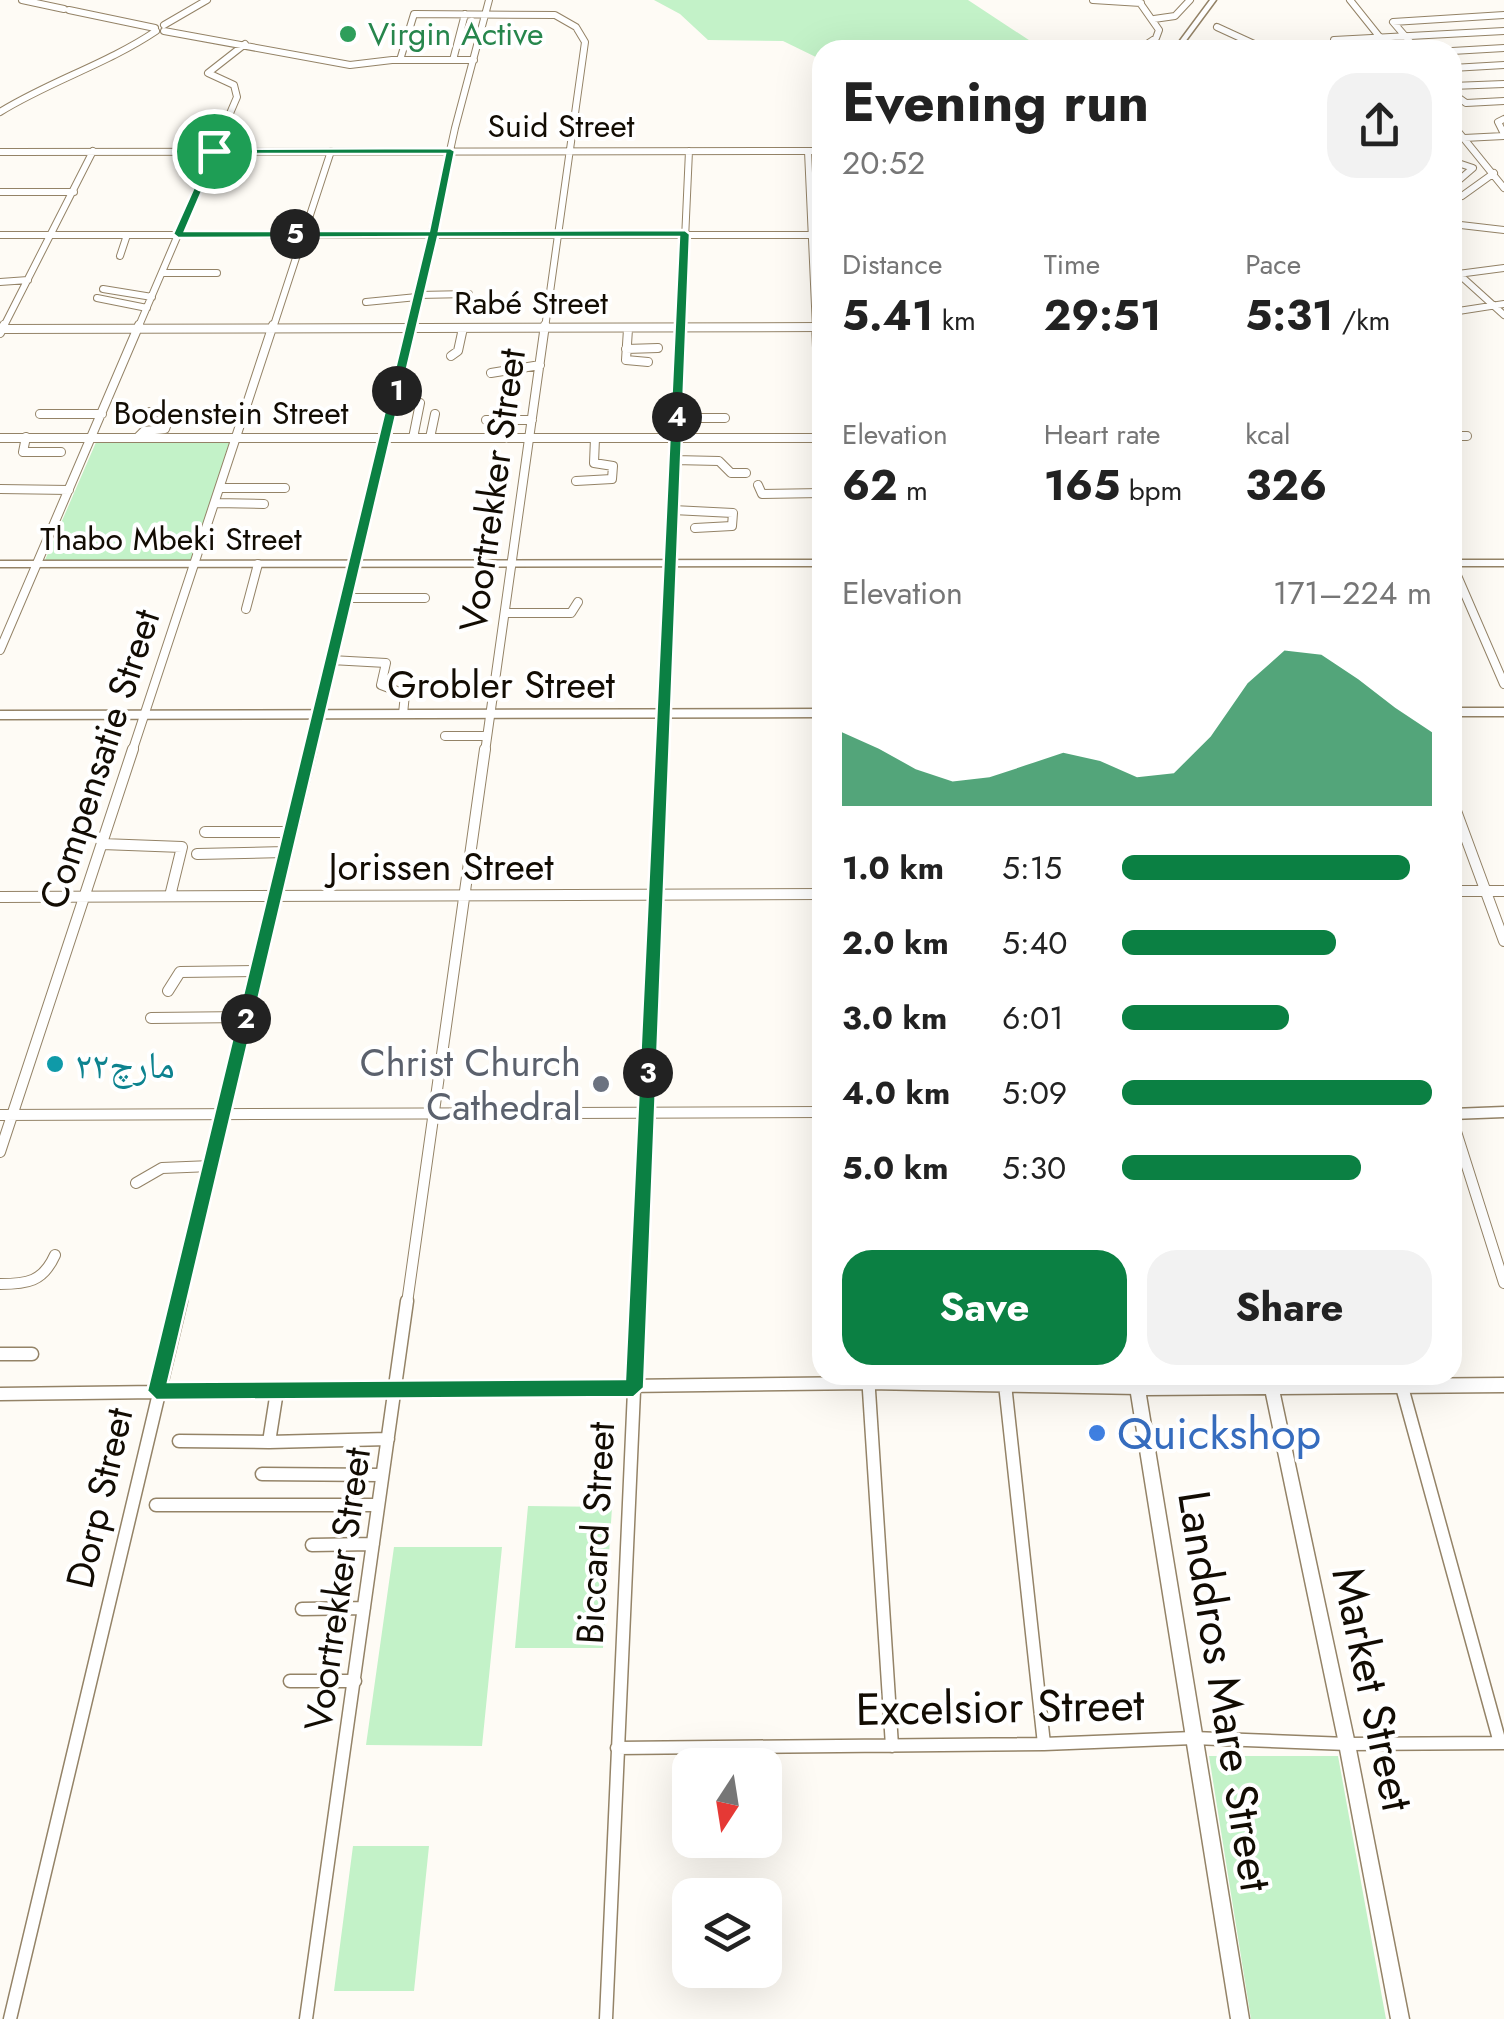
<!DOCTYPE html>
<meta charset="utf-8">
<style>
body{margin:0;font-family:Jost,"Noto Naskh Arabic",sans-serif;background:#f2f2f2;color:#222;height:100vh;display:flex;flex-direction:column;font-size:38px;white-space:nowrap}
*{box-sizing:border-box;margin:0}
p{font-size:32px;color:#767676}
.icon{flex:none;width:55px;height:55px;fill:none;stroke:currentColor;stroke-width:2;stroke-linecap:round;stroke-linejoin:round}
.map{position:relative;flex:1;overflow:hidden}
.panel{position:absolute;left:812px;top:40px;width:650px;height:1345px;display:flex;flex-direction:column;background:#fff;border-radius:30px;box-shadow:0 10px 40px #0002}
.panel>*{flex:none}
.needle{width:65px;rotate:192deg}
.buttons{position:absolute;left:672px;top:1748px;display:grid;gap:20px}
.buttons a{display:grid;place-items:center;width:110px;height:110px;border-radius:20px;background:#fff;box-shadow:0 10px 40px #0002;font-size:50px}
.pin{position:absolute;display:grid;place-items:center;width:85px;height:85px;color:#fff;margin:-42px;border:5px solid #fff;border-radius:50%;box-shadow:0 2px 10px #0007}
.km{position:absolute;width:50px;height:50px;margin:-25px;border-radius:50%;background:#222;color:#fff;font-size:28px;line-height:50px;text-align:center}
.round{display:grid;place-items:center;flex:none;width:105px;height:105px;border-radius:30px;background:#f2f2f2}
.overview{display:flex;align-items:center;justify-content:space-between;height:170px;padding:0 30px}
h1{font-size:55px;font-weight:700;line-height:75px}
.metrics{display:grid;grid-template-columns:repeat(3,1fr);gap:15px;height:170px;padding:10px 30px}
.metrics div{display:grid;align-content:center}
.metrics b{font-size:42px;font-weight:700}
.metrics small{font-size:28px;font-weight:400}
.metrics p{font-size:28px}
.chart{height:280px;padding:20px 30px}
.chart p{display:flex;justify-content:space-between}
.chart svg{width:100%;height:180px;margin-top:10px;fill:#0b8043;opacity:.7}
.primary-button{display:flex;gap:20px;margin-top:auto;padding:20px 30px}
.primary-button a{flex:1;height:115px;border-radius:30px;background:#0b8043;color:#fff;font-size:40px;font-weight:700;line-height:115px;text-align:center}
.primary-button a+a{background:#f2f2f2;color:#222}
ul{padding:0 30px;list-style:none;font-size:32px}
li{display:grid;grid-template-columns:160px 120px 1fr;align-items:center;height:75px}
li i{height:25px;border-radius:12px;background:#0b8043}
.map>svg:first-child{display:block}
.green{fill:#c3f2c8}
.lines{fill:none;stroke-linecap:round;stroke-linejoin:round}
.minor-far3-casing{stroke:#948367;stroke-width:8}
.minor-far2-casing{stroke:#948367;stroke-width:10}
.minor-far1-casing{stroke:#948367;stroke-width:12}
.minor-casing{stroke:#948367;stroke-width:15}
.major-casing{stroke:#948367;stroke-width:3}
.minor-far3{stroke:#fff;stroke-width:6}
.minor-far2{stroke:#fff;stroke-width:8}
.minor-far1{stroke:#fff;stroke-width:10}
.minor{stroke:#fff;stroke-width:12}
.major{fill:#fff;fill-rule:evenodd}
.route{fill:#0b8043;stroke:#fff;stroke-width:2.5;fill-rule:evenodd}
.leisure-dot{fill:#2e9e5b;stroke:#fff;stroke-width:4}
.culture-dot{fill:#0f9aa8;stroke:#fff;stroke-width:4}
.worship-dot{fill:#6b7280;stroke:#fff;stroke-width:4}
.shop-dot{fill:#3f7fe0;stroke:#fff;stroke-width:4}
.labels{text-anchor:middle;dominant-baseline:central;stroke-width:8;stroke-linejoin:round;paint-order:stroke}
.far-leisure-label{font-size:32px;fill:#27864d;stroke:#fff;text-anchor:start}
.far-street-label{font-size:32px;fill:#120c03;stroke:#fff}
.street-label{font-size:38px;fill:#120c03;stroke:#fff}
.worship-label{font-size:38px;fill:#5b616d;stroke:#fff;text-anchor:end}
.culture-label{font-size:38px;fill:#0d838f;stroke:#fff;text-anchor:start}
.near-shop-label{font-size:45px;fill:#366cbe;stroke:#fff;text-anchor:start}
.near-street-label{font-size:45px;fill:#120c03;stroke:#fff}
</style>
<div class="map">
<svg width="1504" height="2019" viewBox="0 0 1504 2019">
<rect width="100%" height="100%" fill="#fefbf5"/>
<path class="green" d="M654 0H968L1044 50H822V60L783 41 708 40 680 14Z
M234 439 195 560H45L97 440Z
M528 1506 612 1507 603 1648H515Z
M394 1547H502L482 1746 366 1745Z
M1209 1756H1338L1386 2019H1251Z
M353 1846H429L414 1991H334Z"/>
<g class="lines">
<defs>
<path id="minor-far3" d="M22 0 64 9
M1093 0 1141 3
M1138 0 1159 30 1156 38 1138 50
M1350 0 1390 50
M69 10 155 28
M1154 19 1175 16 1190 0
M164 25 207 0
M1217 27 1254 44 1253 50
M164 31 350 65 392 60H474
M1334 40 1504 31
M1417 50 1393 22 1504 15
M1452 51 1504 48
M400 60 414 14 555 15 576 27 585 42 545 328
M453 60 465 14
M1452 68 1504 65
M1452 86 1504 84
M1452 93 1466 103 1504 101
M0 112C50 81 107 64 156 31
M1504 119 1498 122 1504 134
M1452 124 1504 188
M1464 138 1504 136
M808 151 816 328
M0 152 822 151
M1452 161 1473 168 1452 186
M0 192H74
M1462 196 1494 173
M1452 224 1504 230
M0 235H822
M120 256 127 235
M1452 268 1504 315
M162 273H217
M1458 274 1504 268
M0 282 28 280
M103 289 152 297
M418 295 469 294
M97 298 147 308
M366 302 417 297
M549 307 601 308 602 302
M1452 312 1504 304
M3 328 93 151
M138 328 237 97 234 85 208 73 245 44
M273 328 331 151
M411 328 455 128 489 0
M566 328 822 327
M681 328 689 151"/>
<path id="minor-far2" d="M816 325 822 461
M0 329 822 327
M628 329 626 360 648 362
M0 333 4 325
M626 349 658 348
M451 356 458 351 463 328
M491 373 540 365
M40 414H102
M677 418H725
M486 420H532
M1452 436H1467
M26 437 23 452H61
M138 437 144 431 165 429 171 413 150 412
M0 438H822
M413 438 420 403
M430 438 435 414
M674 460 719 461 731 473H746
M576 481 612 479 613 466 594 463 595 438
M758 485 762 494 822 493
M220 488H285
M0 489 69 490
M216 503 264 504
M673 510 733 513 732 526 695 528
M1452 564 1504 684
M346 598H425
M246 609 258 564
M505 613H571L578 602
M0 650 139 325
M331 660 386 663 381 685 405 694 403 714
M445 736H487
M132 752 273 325
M311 752 411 325
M485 752 545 325
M662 752 681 325"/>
<path id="minor-far1" d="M1452 800 1504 941
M205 832H290
M102 844 182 847 170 896
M197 854 285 852
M1452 891H1504
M0 897 822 894
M168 991 180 972 258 971
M151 1018 246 1017
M0 1115 822 1112
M1452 1119 1504 1283
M0 1152 133 749
M136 1183 162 1168 211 1166
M0 1284C27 1284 43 1282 55 1255
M180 1303 312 749
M407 1303 485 749
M638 1303 662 749"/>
<path id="minor" d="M0 1354H32
M868 1375 892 1746
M1004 1375 1044 1744
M1402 1387 1500 1743
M277 1391 269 1442 388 1439
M0 1394 868 1383 1138 1388
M179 1441 269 1442
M262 1474 382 1475
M156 1505H378
M312 1545 373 1544
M302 1609 364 1608
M290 1681H355
M617 1748 1044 1744 1193 1738 1347 1744 1504 1743
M10 2019 181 1301
M306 2019 407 1301
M606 2019 638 1301"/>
<path id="major" d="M1210 0H1216L1179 50H1173Z
M822 560V566L0 567V561Z
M1452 560H1504V566H1452Z
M1452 708H1504V716H1452Z
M822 709V717L0 719V711Z
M1504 1107V1117L1452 1119V1109Z
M1128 1375H1142L1143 1381 1263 1380 1262 1375H1276L1277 1380 1504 1378V1392L1280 1394 1355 1744 1409 2019H1391L1339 1744 1266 1394 1146 1395 1249 2019H1231Z"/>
</defs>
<use href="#minor-far3" class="minor-far3-casing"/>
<use href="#minor-far2" class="minor-far2-casing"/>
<use href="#minor-far1" class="minor-far1-casing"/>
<use href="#minor" class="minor-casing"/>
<use href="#major" class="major-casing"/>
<use href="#minor-far3" class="minor-far3"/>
<use href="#minor-far2" class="minor-far2"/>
<use href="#minor-far1" class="minor-far1"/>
<use href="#minor" class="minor"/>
<use href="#major" class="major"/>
</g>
<path class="route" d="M450 148 455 151 439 231 685 230 690 234 644 1388 634 1397 156 1400 147 1391 427 237 178 238 173 234 211 149ZM218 154H445L429 231H185ZM438 237H679L625 1379 168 1382Z"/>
<circle class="leisure-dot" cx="348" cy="34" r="10"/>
<circle class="culture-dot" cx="55" cy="1064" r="10"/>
<circle class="worship-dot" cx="601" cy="1084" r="10"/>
<circle class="shop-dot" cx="1097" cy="1433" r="10"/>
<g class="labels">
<g class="far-leisure-label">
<text x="368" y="34">Virgin Active</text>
</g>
<g class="far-street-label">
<text x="561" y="126">Suid Street</text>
<text x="531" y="303">Rabé Street</text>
<text x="231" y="413">Bodenstein Street</text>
<text x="171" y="539">Thabo Mbeki Street</text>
</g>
<g class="street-label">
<text transform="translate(492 490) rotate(-82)">Voortrekker Street</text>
<text x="501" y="684">Grobler Street</text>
<text transform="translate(99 759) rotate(-72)">Compensatie Street</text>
<text x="441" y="866">Jorissen Street</text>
<text transform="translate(99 1498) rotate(-77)">Dorp Street</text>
<text transform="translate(595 1533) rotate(-87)">Biccard Street</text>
<text transform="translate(337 1589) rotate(-82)">Voortrekker Street</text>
</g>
<g class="worship-label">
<text x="581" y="1062">Christ Church<tspan x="581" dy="44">Cathedral</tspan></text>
</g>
<g class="culture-label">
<text x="75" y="1064">۲۲مارچ</text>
</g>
<g class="near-shop-label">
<text x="1117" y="1433">Quickshop</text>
</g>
<g class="near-street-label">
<text transform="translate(1373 1689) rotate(78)">Market Street</text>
<text transform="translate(1225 1691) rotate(81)">Landdros Mare Street</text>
<text transform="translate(1000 1707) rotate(-1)">Excelsior Street</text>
</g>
</g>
</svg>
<div class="buttons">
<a><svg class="needle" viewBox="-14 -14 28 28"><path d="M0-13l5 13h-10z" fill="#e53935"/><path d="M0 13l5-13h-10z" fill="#767676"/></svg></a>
<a><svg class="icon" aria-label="layers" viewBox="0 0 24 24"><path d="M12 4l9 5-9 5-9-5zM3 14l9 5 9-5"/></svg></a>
</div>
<div class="pin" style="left:214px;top:151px;background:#1e9e55"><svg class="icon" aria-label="arrive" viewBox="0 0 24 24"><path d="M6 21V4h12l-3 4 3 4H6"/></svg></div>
<b class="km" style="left:397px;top:391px">1</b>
<b class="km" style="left:246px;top:1019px">2</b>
<b class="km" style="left:648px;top:1073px">3</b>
<b class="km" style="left:677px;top:417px">4</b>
<b class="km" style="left:295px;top:234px">5</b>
<section class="panel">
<div class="overview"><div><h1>Evening run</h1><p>20:52</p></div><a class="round"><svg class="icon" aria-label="share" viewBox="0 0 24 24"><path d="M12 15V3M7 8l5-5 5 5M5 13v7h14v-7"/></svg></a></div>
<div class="metrics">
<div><p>Distance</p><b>5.41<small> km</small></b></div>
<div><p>Time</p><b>29:51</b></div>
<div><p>Pace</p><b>5:31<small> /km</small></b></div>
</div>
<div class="metrics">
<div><p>Elevation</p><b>62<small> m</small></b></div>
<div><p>Heart rate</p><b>165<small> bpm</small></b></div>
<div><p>kcal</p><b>326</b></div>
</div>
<div class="chart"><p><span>Elevation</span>171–224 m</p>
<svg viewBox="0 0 160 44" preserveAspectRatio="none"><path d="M0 44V26L10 30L20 35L30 38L40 37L50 34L60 31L70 33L80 37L90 36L100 27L110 14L120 6L130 7L140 13L150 20L160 26V44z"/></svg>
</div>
<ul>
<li><b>1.0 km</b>5:15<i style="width:93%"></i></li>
<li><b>2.0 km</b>5:40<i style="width:69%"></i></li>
<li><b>3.0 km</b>6:01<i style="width:54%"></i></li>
<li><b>4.0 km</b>5:09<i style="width:100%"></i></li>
<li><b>5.0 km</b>5:30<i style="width:77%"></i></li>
</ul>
<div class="primary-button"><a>Save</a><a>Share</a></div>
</section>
</div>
